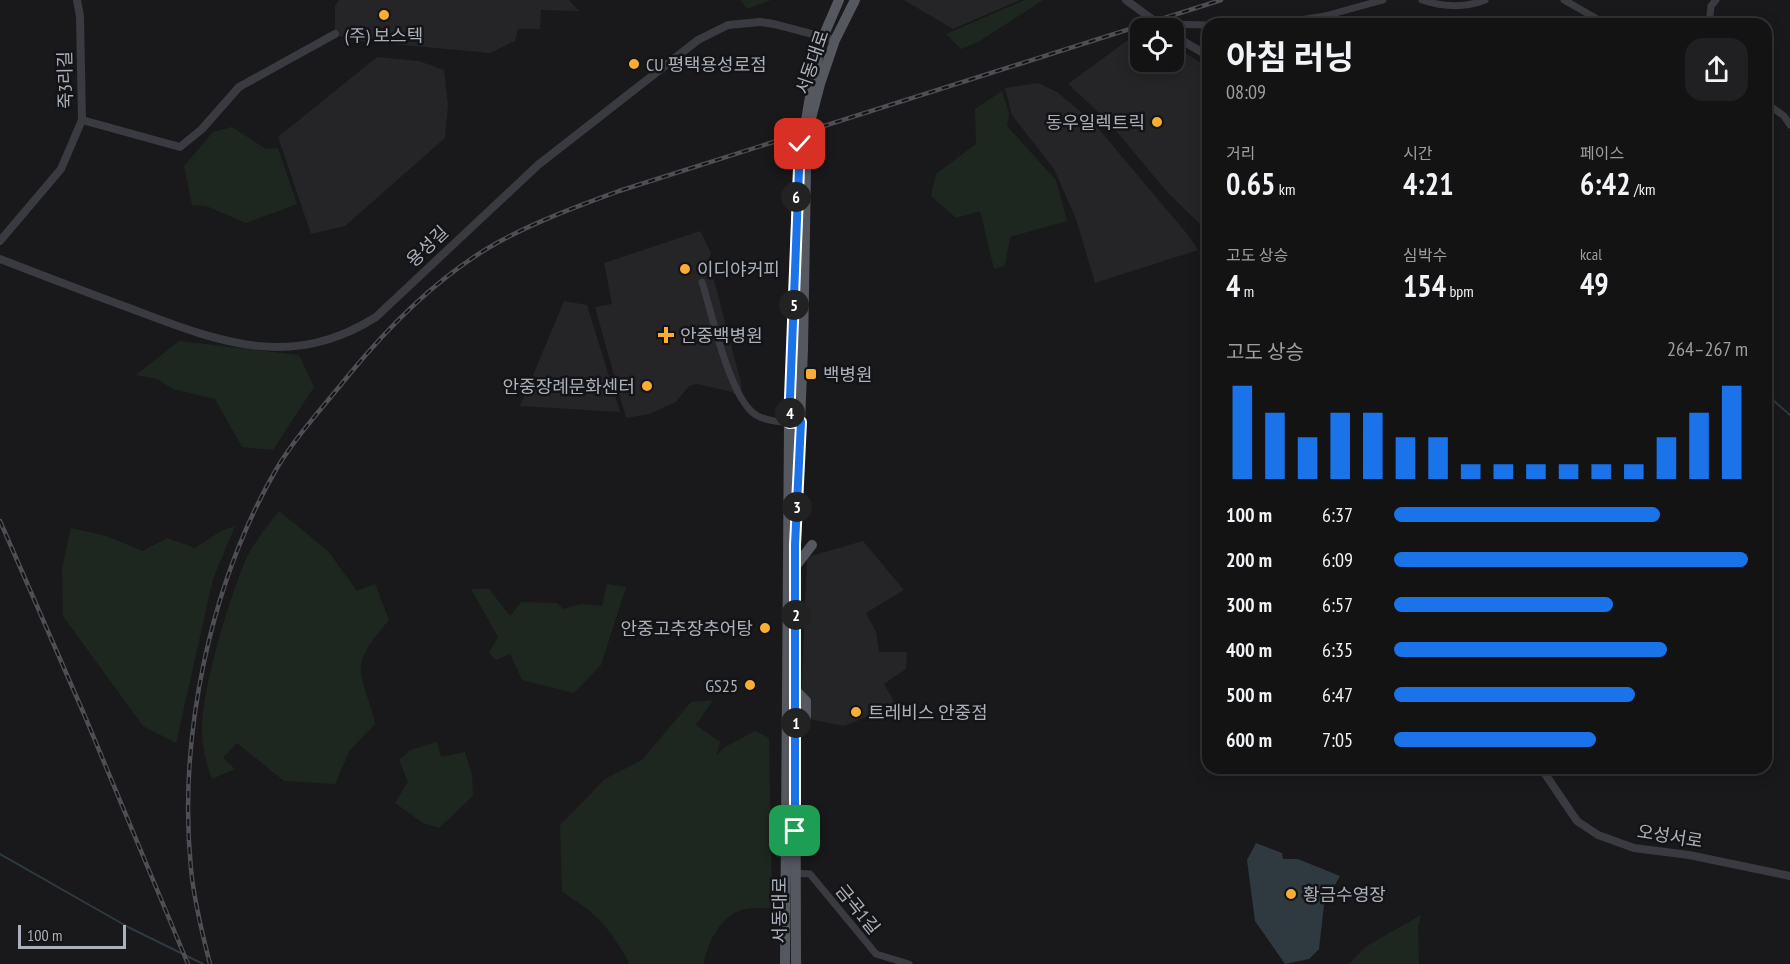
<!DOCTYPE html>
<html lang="ko">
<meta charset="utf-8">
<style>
body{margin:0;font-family:"PT Sans Narrow","Noto Sans KR",sans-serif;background:#202022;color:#f1f3f6;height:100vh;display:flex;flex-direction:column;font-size:22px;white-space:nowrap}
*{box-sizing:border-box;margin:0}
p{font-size:20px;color:#9d9ea0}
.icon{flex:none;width:33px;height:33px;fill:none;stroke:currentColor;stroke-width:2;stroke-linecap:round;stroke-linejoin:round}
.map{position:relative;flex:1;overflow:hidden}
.side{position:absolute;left:1202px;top:18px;width:570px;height:756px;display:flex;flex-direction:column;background:#131314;border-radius:18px;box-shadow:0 3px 15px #0003,0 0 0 2px #323234}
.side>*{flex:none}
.controls{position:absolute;left:1130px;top:18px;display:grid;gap:12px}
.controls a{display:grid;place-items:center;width:54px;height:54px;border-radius:12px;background:#131314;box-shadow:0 3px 15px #0003,0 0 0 2px #323234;font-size:30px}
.scale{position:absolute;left:18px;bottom:15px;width:108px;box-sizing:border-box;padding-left:6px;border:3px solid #abb1bb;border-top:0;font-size:16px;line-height:21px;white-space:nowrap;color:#abb1bb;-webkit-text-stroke:4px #141416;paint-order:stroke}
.pin{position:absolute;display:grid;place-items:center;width:51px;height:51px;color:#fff;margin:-26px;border-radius:12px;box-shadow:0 3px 9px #0006}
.km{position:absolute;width:30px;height:30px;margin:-15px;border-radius:50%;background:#222;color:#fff;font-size:16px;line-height:30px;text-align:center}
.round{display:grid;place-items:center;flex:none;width:63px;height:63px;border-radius:18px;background:#202022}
.head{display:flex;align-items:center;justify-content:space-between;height:102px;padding:0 24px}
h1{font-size:33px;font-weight:700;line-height:45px}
.figures{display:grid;grid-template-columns:repeat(3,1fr);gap:9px;height:102px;padding:6px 24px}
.figures div{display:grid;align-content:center}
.figures b{font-size:30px;font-weight:700}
.figures small{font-size:16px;font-weight:400}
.figures p{font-size:16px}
.chart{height:168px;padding:12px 24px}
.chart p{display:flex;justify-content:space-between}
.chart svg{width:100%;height:108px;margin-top:6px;stroke:#1a73e8;stroke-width:6}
ul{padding:0 24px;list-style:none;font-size:20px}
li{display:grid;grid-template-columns:96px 72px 1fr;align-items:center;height:45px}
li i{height:15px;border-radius:8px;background:#1a73e8}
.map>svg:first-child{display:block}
.built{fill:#252528}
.green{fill:#1e271f}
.water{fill:#2e3940}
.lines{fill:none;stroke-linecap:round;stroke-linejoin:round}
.stream{stroke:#2e3940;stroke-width:2}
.minor{stroke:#3a3b40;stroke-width:7}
.tertiary{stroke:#3a3b40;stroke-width:8}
.primary{stroke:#55585f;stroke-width:10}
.rail-casing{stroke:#4d4f55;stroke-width:4.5}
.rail{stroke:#141416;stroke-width:2;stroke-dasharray:7;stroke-linecap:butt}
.route-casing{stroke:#fff;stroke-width:12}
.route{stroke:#1a73e8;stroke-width:8}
.poi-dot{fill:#f9ad33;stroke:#141416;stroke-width:2}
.labels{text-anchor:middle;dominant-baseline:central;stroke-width:5;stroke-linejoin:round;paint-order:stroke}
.poi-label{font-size:18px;fill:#abb1bb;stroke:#141416;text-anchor:start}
.street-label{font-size:18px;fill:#abb1bb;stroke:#141416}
</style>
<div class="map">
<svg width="1790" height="964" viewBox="0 0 1790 964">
<rect width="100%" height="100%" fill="#19191b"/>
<path class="built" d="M339 0H569L579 11 541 10 540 29H518L515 41 490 53 360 41 340 36 335 30V6Z
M904 0H1020L953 29Z
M1140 31V62H1173V45L1207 67 1206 230 1167 192 1107 120 1068 84Z
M377 57 419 61 444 70 448 105 445 138 345 226 311 234 278 137Z
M1038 83 1057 92 1092 121 1188 235 1198 250 1095 283 1076 219 1054 169 1012 115 1005 88Z
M700 231 711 253 709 261 742 387 737 396 732 392 697 384 689 386 676 402 649 414 626 418 595 307 612 304 604 263Z
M564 301 587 305 620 412 520 406Z
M863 541 904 590 866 613 876 632 879 652H907L906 669 884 684 896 705 844 726 813 720 801 703 807 557Z"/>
<path class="green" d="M740 0H771L747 9Z
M1025 0H1043L978 42 961 49 946 34Z
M1002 91 1009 113 1007 126 1056 180 1067 221 1010 237 1005 266 994 269 980 211 956 218 931 196 936 174 976 144 975 109Z
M232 127 266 149 278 148 297 204 246 223 206 206 192 205 184 166 213 132Z
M179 341 299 355 314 387 273 450 242 447 215 399 173 389 157 379 136 375Z
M279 511 328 551 357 591 375 584 389 620C378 634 358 654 361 674 364 691 372 707 375 724L350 750 335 784 284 781 237 743 223 758 235 769 212 779C206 764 202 746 202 730 202 688 230 595 247 557 255 541 268 525 279 511Z
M235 526 213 579 176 743 143 726 63 616 62 568 71 528 106 536 143 551 167 538 195 548 221 531Z
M607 584 626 587 601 665 574 693 522 680 510 654 496 660 489 653 498 637 471 589H489L510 616 521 602 557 603 563 609 580 604 602 606Z
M713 700 696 725 720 742 716 756 725 747 755 731 769 738 772 908C762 909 747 907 739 911 720 918 706 945 704 964H630C609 927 598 914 562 892L560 825 605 779 642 760 691 702Z
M437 742 441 757 465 752 472 775 473 796 439 828 423 823 395 803 408 782 399 760 410 750Z
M1421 915 1418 928 1419 964H1349L1365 947Z"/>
<path class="water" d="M1256 843 1282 853 1283 859H1298L1340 876 1324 905 1319 949 1309 959 1285 964 1255 921 1247 860Z"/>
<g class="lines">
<path class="stream" d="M1766 394 1790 415
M0 854 128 927 203 964"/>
<path class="minor" d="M1422 0C1443 7 1465 8 1485 0
M1564 0 1606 24
M1158 24 1208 25
M1275 24 1325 16 1383 0
M1709 24 1711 6 1716 0
M1766 103 1784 116 1790 125
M702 282C712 314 728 390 752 412 763 422 786 423 801 422
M792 873 810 874 876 954 909 964"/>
<path class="tertiary" d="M1126 0 1164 28
M1173 35 1208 56
M82 120 180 147 202 129 239 87 335 34
M0 241 61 169 82 120 80 16 77 0
M0 259C44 276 88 293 132 309 219 342 291 371 376 317L538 165 698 40 728 25 760 22 774 24 835 40
M1541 768 1577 821 1598 835 1634 848 1689 855 1790 876"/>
<path class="primary" d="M795 567 812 545
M796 731 806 717V701L796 691
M785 964 789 423 798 169 813 78 823 37 839 0
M796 964 795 545 803 349 806 171 809 126 820 84 835 40 855 0"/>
<defs>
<path id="rail" d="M0 521 84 714 188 964
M210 964C202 933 194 901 191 869 178 737 210 583 277 468 297 435 324 406 348 376 388 327 439 276 495 244 534 222 576 207 619 191L1221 0"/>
</defs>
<use href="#rail" class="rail-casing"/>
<use href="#rail" class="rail"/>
</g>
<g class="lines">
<defs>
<path id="route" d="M795 831V545L801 422 789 423 800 144"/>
</defs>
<use href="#route" class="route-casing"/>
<use href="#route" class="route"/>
</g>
<g class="poi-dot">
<circle cx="384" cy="15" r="6"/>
<circle cx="634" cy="64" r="6"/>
<circle cx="1157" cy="122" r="6"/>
<circle cx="685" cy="269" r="6"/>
<path d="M663 326h6v6h6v6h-6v6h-6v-6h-6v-6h6z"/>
<rect x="805" y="368" width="12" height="12" rx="3"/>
<circle cx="647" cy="386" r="6"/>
<circle cx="765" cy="628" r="6"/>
<circle cx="750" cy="685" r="6"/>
<circle cx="856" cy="712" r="6"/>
<circle cx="1291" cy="894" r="6"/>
</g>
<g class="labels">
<g class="poi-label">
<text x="384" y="35" text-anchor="middle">(주) 보스텍</text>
<text x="646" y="64">CU 평택용성로점</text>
<text x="1145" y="122" text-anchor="end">동우일렉트릭</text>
<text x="697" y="269">이디야커피</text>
<text x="680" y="335">안중백병원</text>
<text x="823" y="374">백병원</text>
<text x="635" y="386" text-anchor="end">안중장례문화센터</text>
<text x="753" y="628" text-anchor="end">안중고추장추어탕</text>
<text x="738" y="685" text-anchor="end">GS25</text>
<text x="868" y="712">트레비스 안중점</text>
<text x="1303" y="894">황금수영장</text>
</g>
<g class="street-label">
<text transform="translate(812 62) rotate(-71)">서동대로</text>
<text transform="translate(65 80) rotate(-91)">죽3리길</text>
<text transform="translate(427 246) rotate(-44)">용성길</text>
<text transform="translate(1670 836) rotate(9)">오성서로</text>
<text transform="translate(858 909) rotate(51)">금곡1길</text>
<text transform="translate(779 910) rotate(-90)">서동대로</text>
</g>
</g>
</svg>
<div class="controls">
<a><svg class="icon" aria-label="locate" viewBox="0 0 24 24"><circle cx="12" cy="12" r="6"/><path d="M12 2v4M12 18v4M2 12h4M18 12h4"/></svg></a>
</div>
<div class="scale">100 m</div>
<div class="pin" style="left:795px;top:831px;background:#1e9e55"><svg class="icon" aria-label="arrive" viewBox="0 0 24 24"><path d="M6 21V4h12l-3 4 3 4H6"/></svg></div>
<div class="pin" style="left:800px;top:144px;background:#d93025"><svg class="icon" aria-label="check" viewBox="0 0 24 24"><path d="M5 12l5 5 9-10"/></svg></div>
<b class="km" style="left:796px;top:723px">1</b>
<b class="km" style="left:796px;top:615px">2</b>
<b class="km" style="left:797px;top:507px">3</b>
<b class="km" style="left:790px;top:413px">4</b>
<b class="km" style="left:794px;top:305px">5</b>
<b class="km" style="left:796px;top:197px">6</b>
<section class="side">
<div class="head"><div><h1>아침 러닝</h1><p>08:09</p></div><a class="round"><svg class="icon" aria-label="share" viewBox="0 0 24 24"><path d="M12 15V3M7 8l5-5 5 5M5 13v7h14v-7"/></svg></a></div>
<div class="figures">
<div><p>거리</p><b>0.65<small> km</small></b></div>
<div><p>시간</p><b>4:21</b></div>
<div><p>페이스</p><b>6:42<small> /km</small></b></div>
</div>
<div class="figures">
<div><p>고도 상승</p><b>4<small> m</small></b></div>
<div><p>심박수</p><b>154<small> bpm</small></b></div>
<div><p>kcal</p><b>49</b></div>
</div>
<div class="chart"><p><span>고도 상승</span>264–267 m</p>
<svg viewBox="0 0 160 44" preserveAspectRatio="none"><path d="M5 44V6M15 44V17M25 44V27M35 44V17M45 44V17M55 44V27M65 44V27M75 44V38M85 44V38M95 44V38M105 44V38M115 44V38M125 44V38M135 44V27M145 44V17M155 44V6"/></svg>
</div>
<ul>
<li><b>100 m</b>6:37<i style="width:75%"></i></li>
<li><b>200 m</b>6:09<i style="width:100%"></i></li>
<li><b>300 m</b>6:57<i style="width:62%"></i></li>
<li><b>400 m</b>6:35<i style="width:77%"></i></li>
<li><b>500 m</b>6:47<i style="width:68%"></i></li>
<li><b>600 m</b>7:05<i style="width:57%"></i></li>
</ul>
</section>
</div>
